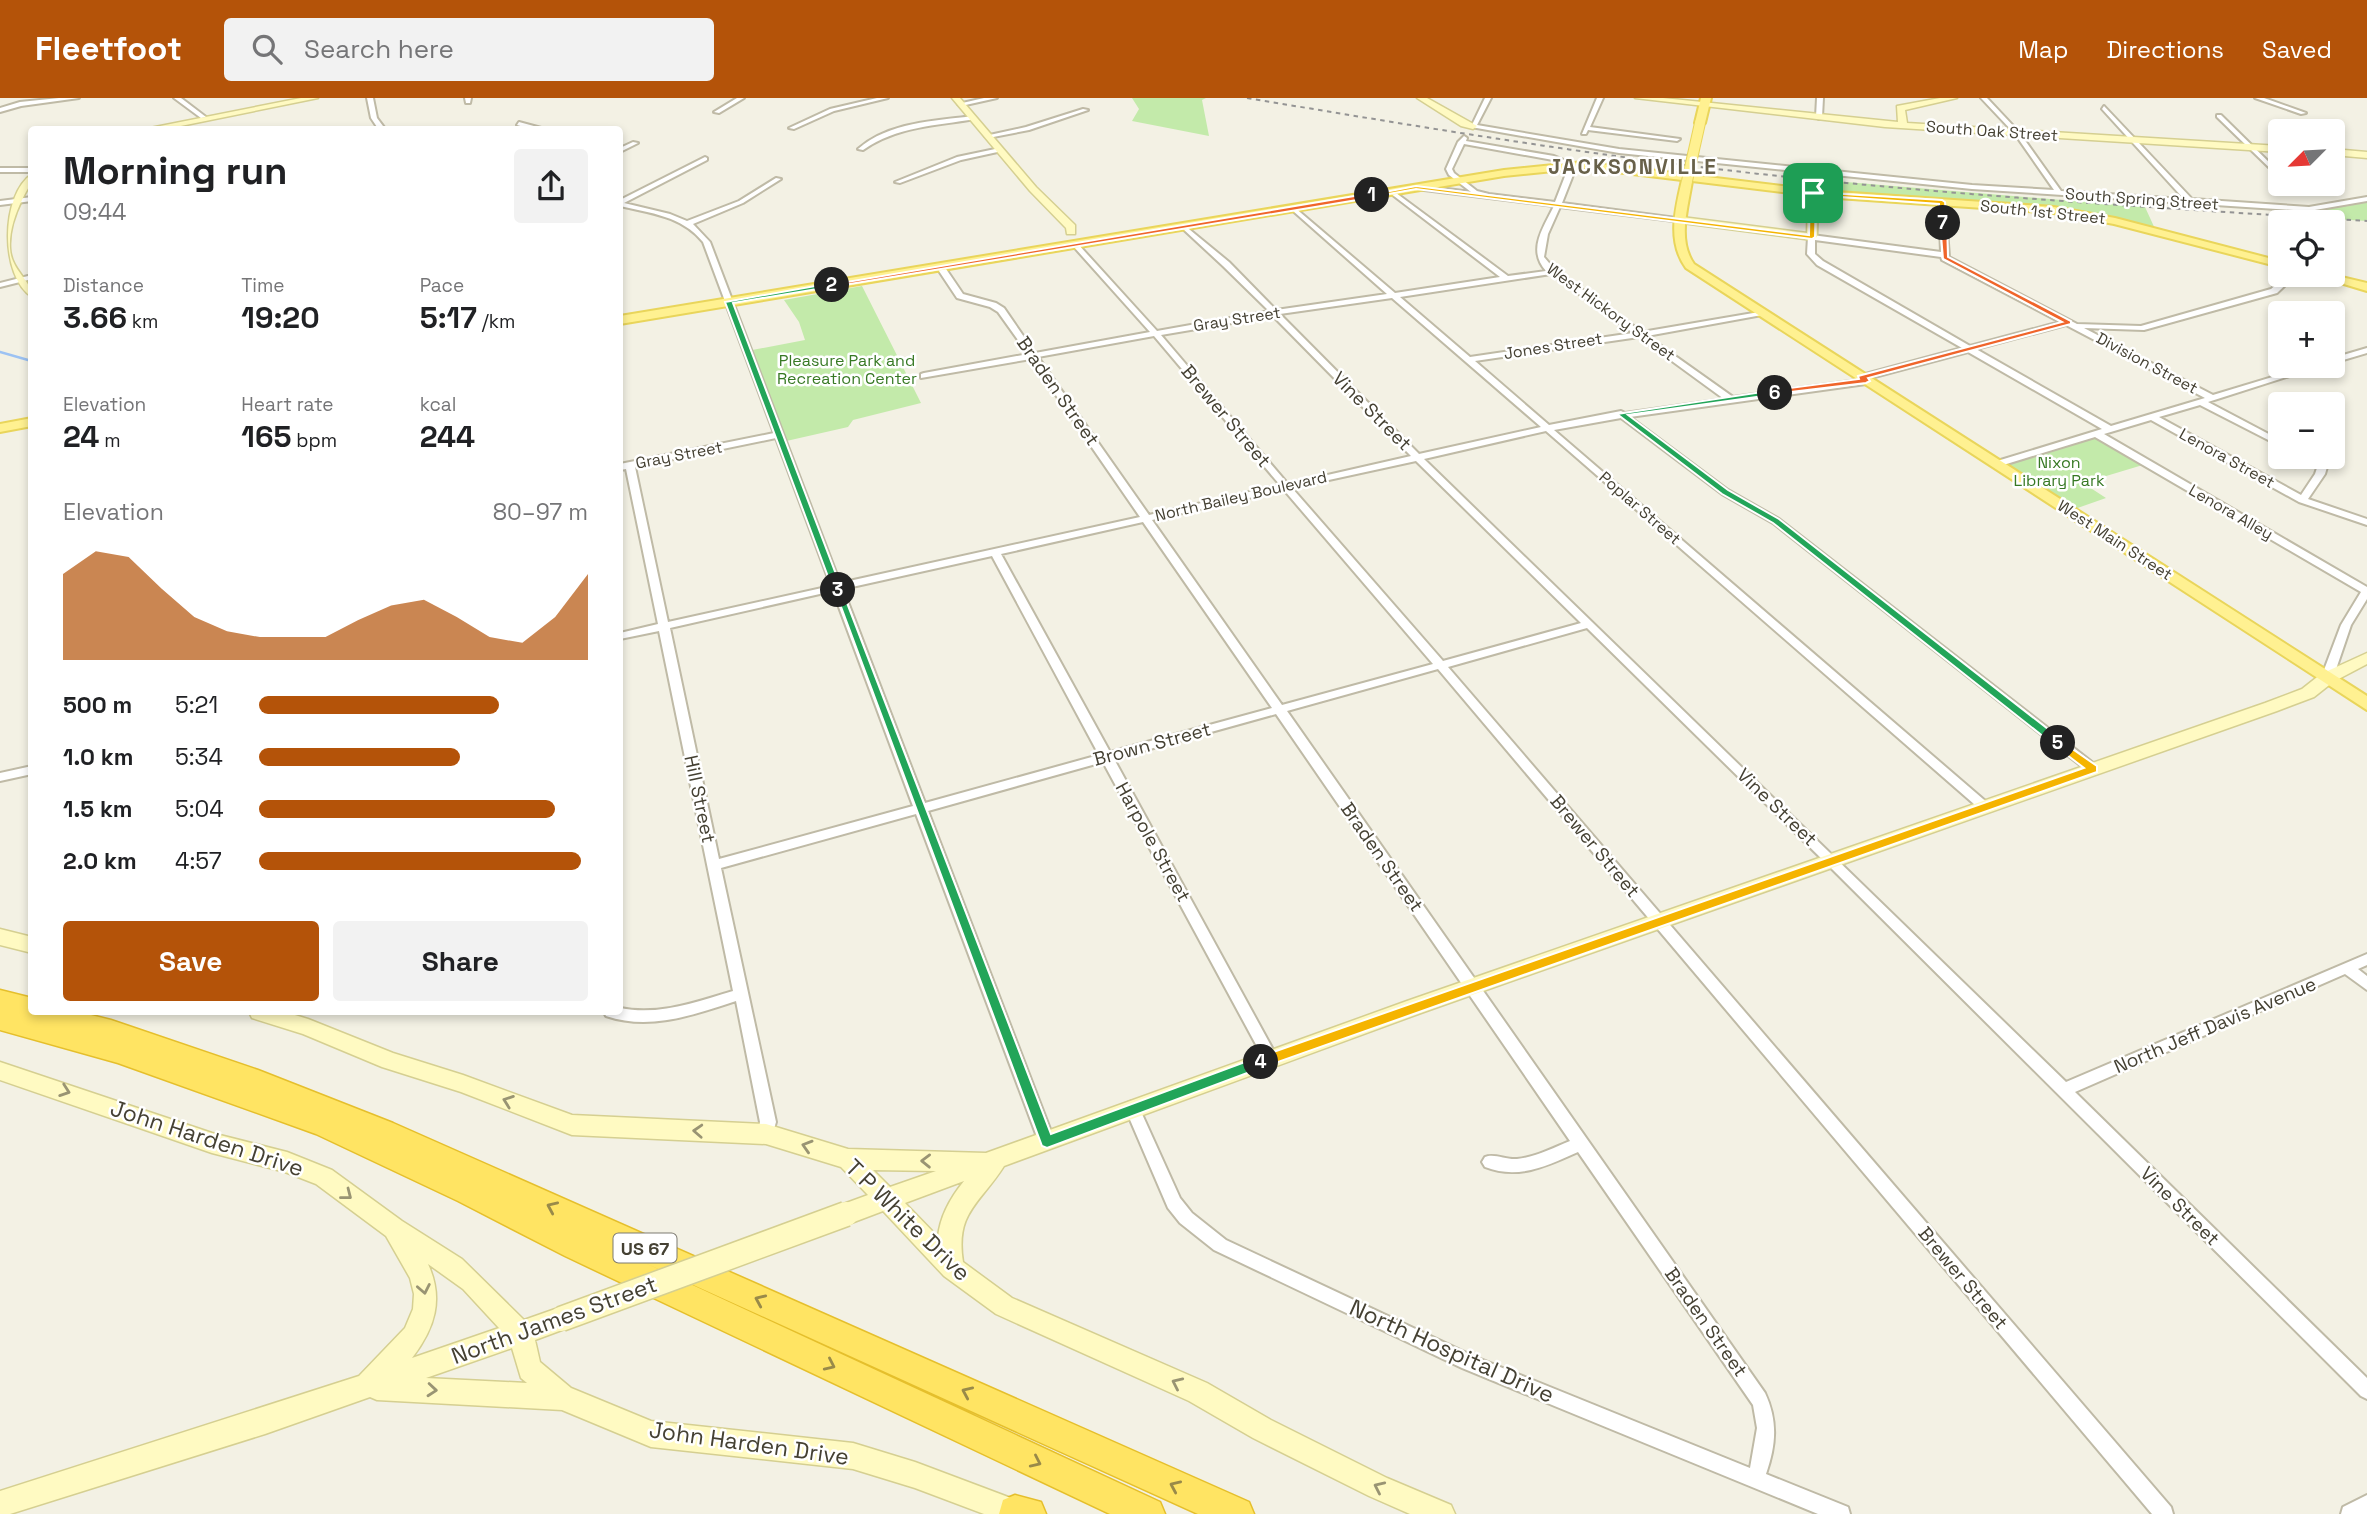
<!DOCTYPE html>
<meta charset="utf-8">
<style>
body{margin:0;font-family:"Space Grotesk",sans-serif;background:#f2f2f2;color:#202124;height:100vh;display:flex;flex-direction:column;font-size:26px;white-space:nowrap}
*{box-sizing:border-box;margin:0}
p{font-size:23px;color:#757577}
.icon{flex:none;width:38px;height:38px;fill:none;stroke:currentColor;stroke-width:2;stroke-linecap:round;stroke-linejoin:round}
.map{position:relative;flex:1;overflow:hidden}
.panel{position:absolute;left:28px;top:28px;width:595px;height:889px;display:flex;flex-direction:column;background:#fff;border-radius:7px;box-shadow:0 4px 10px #0003}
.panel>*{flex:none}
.needle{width:46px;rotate:246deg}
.fabs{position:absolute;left:2268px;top:21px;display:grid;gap:14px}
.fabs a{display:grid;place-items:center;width:77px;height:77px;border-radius:7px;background:#fff;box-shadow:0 4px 10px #0003;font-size:35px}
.pin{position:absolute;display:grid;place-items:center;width:60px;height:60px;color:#fff;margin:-30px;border-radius:14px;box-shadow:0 4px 10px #0006}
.km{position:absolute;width:35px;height:35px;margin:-18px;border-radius:50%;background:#222;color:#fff;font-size:19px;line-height:35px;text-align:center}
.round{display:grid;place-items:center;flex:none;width:74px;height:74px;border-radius:7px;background:#f2f2f2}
.headline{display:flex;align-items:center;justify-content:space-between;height:119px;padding:0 35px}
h1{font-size:38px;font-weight:800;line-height:52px}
.stats{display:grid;grid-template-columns:repeat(3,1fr);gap:10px;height:119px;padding:7px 35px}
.stats div{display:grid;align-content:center}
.stats b{font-size:30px;font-weight:800}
.stats small{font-size:19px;font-weight:400}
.stats p{font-size:19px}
.chart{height:196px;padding:14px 35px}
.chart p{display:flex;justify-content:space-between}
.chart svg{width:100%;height:126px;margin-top:7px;fill:#b45309;opacity:.7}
.button{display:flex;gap:14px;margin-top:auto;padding:14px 35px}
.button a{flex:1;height:80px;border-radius:7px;background:#b45309;color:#fff;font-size:28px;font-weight:800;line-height:80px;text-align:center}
.button a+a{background:#f2f2f2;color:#202124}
ul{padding:0 35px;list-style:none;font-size:23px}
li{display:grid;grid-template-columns:112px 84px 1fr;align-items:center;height:52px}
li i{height:18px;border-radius:9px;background:#b45309}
header{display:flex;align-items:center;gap:42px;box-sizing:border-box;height:98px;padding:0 35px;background:#b45309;color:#fff}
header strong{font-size:33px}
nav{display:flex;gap:38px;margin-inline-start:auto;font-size:24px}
.search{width:490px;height:63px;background:#f2f2f2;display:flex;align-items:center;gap:18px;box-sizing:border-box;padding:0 24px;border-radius:7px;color:#757577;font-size:26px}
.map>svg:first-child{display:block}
.green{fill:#c3eaaa}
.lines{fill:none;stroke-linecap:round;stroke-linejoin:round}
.stream{stroke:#9cc2f3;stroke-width:2.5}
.street-casing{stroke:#bfbaa6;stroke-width:4}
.secondary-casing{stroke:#d5cf91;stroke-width:3}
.primary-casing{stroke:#e9d55b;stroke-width:4}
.highway-casing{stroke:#e5bf2c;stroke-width:3}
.street{fill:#fff;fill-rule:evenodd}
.secondary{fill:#fffac2;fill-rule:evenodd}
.primary{fill:#fff191;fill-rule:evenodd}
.highway{fill:#ffe463;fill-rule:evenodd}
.rail{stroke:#949494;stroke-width:2;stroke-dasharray:4.5 4.5;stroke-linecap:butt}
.secondary-bridge-casing{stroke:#d5cf91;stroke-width:27;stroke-linecap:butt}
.primary-bridge-casing{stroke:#e9d55b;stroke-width:12;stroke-linecap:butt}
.secondary-bridge{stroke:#fffac2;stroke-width:24}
.primary-bridge{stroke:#fff191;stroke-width:10}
.oneway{stroke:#999473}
.oneway2{stroke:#998a49}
.split-1{fill:#f5b400;stroke:#fff;stroke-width:2}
.split-2{fill:#f0652b;stroke:#fff;stroke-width:2}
.split-3{fill:#22a559;stroke:#fff;stroke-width:2}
.split-4{fill:#22a559;stroke:#fff;stroke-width:2}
.split-5{fill:#f5b400;stroke:#fff;stroke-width:2}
.split-6{fill:#22a559;stroke:#fff;stroke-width:2}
.split-7{fill:#f0652b;stroke:#fff;stroke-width:2}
.split-8{fill:#f5b400;stroke:#fff;stroke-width:2}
.labels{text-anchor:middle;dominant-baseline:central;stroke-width:5;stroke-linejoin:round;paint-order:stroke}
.far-street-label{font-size:16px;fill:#454133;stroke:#fff}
.far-park-label{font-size:16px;fill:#377924;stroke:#fff}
.shield{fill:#fff;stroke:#7d7a70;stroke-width:2}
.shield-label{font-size:18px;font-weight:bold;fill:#454133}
.street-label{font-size:19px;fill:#454133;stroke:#fff}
.far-district-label{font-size:21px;font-weight:bold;letter-spacing:2px;fill:#68614a;stroke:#fff}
.near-street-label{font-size:23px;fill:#454133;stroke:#fff}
</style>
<header>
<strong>Fleetfoot</strong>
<div class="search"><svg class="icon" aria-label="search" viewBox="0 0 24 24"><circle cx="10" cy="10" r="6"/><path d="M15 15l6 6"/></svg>Search here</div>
<nav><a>Map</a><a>Directions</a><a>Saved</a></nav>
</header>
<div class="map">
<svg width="2367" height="1416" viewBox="0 0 2367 1416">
<rect width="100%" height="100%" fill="#f3f1e4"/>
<path class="green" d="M1132 0H1206L1202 2 1209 38 1132 23 1139 11Z
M1810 81 2145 109 2156 133 2077 115 1813 95Z
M2367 101V123L2319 120 2309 111Z
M862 188 921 305 853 322 848 329 782 344 747 253 805 242 799 224 784 202Z
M2094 336 2146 366 2083 385 2106 400 2069 413 1997 366Z"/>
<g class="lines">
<path class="stream" d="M0 254 28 262"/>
<defs>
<path id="street" d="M59 0H79L21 8 0 14V10L20 4Z
M174 0H181L206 19 201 20Z
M367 0H373L377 20 386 32H379L371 20Z
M465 0H471L470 5H466Z
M737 0H744L719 15 714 14Z
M877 0H888L834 13 794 31 789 30 830 11Z
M984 0H997L961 8 958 6Z
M1485 0H1491L1477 27 1619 51 1972 87 2054 92 2015 36 1981 0H1987L2019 34 2061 93 2184 101 2102 11 2104 8 2192 101 2309 109 2367 99V103L2309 113 1972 91 1619 55 1471 29Z
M1597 0H1603L1590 29 1680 41 1677 43 1588 32 1586 36H1582Z
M1817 0H1823L1822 19 1819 21 1816 19Z
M2255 0H2264L2306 15 2301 16Z
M1083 11 1088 12 1029 32 988 40 985 38 1026 29Z
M2217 17H2221L2280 75V80L2217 19Z
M973 18 975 21C935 28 898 28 863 52L858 51C889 24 934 23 973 18Z
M519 24 545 31 546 32H534L517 27Z
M64 30 78 32H61Z
M1464 38 1467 40 1466 43 1554 58 1574 66 1573 77 1562 105 1684 121V123L1682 124 1560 109 1548 136 1544 159 1555 172 1642 234 1765 213 1766 215 1762 217 1647 238 1733 299 1858 282V278L1962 250 1817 167 1807 156 1808 139 1812 137 1941 154 1939 104 1942 102 1945 104 1949 159 2077 226 2141 228 2271 191 2288 177H2296L2277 195 2144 232 2084 230 2213 297 2309 268H2321L2208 304 2280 342V348L2200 307 2159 319 2301 397 2315 376 2317 370 2304 359H2314L2327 369 2325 376 2308 401 2367 421V427L2299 404 2151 322 2104 336 2367 489V501L2351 527 2333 580 2327 584 2321 580 2341 527 2361 494 2095 339 2000 368H1994V364L2102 331 1968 254 1867 281 1870 283 1866 286 1630 319 1728 392 1779 421 2097 668 2099 671 2097 674H2089L1773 425 1722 396 1621 320 1554 332 1990 707 1992 710 1990 713H1982L1546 333 1424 361 2066 984 2367 856V867L2358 871 2367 878V892L2345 876 2075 994 2367 1280V1301L2361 1298 1828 767 1587 530 1448 569 2171 1409 2173 1416H2152L1438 571 1287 613 1765 1295C1778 1323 1776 1347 1766 1376L1848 1409 1850 1416H1818L1462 1270 1214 1152 1180 1125 1168 1110 1125 1010 1127 1005 1132 1003 1137 1005 1180 1100 1192 1115 1226 1142 1473 1258 1750 1370 1757 1330 1753 1307 1578 1054C1547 1068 1518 1082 1485 1069L1482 1064 1485 1059C1494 1055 1506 1062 1517 1061 1536 1059 1553 1050 1570 1043L1276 616 1114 661 1276 957 1278 961 1276 965 1271 967 1266 965 1103 664 928 713 1055 1044 1052 1049 1047 1051 1042 1049 1039 1044 916 716 721 770 776 1024 771 1041 766 1043 761 1041 758 1036 760 1024 736 903C693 917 650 933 606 918L604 914H620V910C659 918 696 904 733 893L659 533 620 541V535L658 526 626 371 620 372V366L774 335 703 144C682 118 650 115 620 108V102L705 59 707 60V62L624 105 670 116 687 123 739 103 776 80 781 81 743 105 693 126 710 144 840 485 1140 419 1031 261 921 280V276L924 275 1028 256 998 214 990 209 957 200 937 170 938 168H944L963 196 996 205 1004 210 1035 255 1150 234 1074 149 1073 147 1077 145 1157 233 1269 213 1223 168 1182 130V128L1184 127 1229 164 1276 212 1387 196 1292 112V110L1294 109 1395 195 1500 179 1390 95V93L1392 92 1508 178 1546 173C1527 152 1543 130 1554 108L1416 91 1413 89 1416 87 1471 94 1449 77 1446 71 1458 44ZM1464 46 1553 62 1569 68 1555 104 1489 96 1477 93 1454 75 1452 71ZM1815 142 1941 159 1942 162 2060 224 1970 248 1823 163 1815 156ZM1551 176 1633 235 1470 259 1400 199ZM1392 200 1541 329 1419 356 1280 216ZM1273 218 1411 358 1288 386 1161 237ZM2066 227 2205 300 2111 328 1976 251ZM1154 238 1280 387 1149 417 1038 259ZM1639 239 1724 301 1625 315 1621 313 1549 327 1475 263ZM776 340 831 488 668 524 635 369ZM1416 363 1581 525 1443 563 1292 390ZM1284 392 1433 566 1282 607 1152 422ZM1143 424 1272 610 1110 654 1001 456ZM992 458 1099 657 925 705 843 491ZM833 493 913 708 719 761 670 530Z
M633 44 638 45 620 54V50Z
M1000 50 1002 51V53L961 62 900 85 895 84 957 59Z
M0 70H32V74H0Z
M32 99V103L0 107V103Z
M32 177V181L0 189V185Z
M2367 250V255L2333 265V260Z
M32 668V676L0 683V675Z
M2367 1397V1416H2341L2343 1409Z"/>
<path id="secondary" d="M301 0H318L161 32H140Z
M952 0H960L1036 89 1075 127V136H1067L1066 130 1030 93Z
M1417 0H1427L1477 28 1473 31 1461 28Z
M1635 0H1663L1898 24 1897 8 1940 0H1957L1905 12 1907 25 2280 48V54L1885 29Z
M2333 51 2367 54V60L2333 57Z
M32 76C32 87 26 92 22 102 15 116 9 134 10 150 11 173 32 182 32 199 0 179 0 97 32 76Z
M1813 92 1818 95 1817 139 1812 142 1682 125 1677 122 1682 119 1807 135 1808 95Z
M2367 555V566L2333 584 2314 599 2277 613 1421 915 1004 1068C980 1106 955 1114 963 1164L1012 1200 1207 1285 1271 1322 1387 1380 1451 1407 1455 1416H1410L1369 1398 1253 1340 1189 1303 996 1216 944 1178 883 1113 846 1127 838 1124 835 1116 838 1108 868 1097 841 1069 766 1046 572 1037 461 994 382 969 303 936 252 920 249 914H285L308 921 393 955 463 977 572 1017 766 1026 848 1051 986 1055 1407 903 2265 605 2302 591 2321 576ZM873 1072 936 1073 890 1089ZM964 1083C951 1099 940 1118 938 1139L905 1105Z
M0 831 32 839V855L0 847Z
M0 964 212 1035 287 1054 332 1072 402 1123 462 1161 524 1222 561 1209 570 1213 573 1221 570 1229 535 1242 540 1264 571 1290 651 1323 853 1345 915 1364 1019 1403 1028 1407 1032 1416H984L915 1390 853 1371 651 1349 562 1312 377 1302 370 1299 265 1336 10 1416H0V1393L359 1278 405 1230 413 1211 414 1196 410 1180 386 1138 316 1086 285 1074 212 1055 0 982ZM428 1166 463 1191 499 1230 412 1260C435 1230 444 1201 428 1166ZM512 1250 521 1280 527 1285 426 1280Z"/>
<path id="primary" d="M1701 0H1711L1705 25 1700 28 1695 25Z
M1583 64 1823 93 2054 109 2115 120 2280 163V169L2114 126 2054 115 1823 99 1692 83C1688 110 1677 142 1694 166L2367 598V612L1686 170C1667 144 1675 112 1682 82L1583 70 1504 78 620 226V218L1504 72Z
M2314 177H2333L2367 185V193Z
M32 320V328L0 334V326Z"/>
<path id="highway" d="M0 892 32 900V914H79L111 922 258 972 393 1025 1249 1404 1254 1416H1198L645 1165 1160 1404 1165 1416H1110L565 1158 458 1103 316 1036 118 965 0 932Z
M1015 1397 1041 1404 1046 1416H999L1003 1402Z"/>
</defs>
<use href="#street" class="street-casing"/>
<use href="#secondary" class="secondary-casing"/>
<use href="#primary" class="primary-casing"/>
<use href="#highway" class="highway-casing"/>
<use href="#street" class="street"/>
<use href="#secondary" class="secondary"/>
<use href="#primary" class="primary"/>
<use href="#highway" class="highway"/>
<path class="rail" d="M1247 0C1415 28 1582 56 1751 75 1956 98 2162 110 2367 123"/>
<defs>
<path id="secondary-bridge" d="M561 1221 846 1116"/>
<path id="primary-bridge" d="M1687 83 1700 25"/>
</defs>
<use href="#secondary-bridge" class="secondary-bridge-casing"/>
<use href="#primary-bridge" class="primary-bridge-casing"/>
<use href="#secondary-bridge" class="secondary-bridge"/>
<use href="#primary-bridge" class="primary-bridge"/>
</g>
<defs><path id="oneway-chevron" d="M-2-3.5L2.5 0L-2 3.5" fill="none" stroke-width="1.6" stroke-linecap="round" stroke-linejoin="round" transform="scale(1.75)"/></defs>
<g class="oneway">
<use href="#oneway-chevron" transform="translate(65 993) rotate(19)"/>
<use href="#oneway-chevron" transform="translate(508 1003) rotate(-160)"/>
<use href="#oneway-chevron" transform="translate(698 1033) rotate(-177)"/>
<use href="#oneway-chevron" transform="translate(807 1048) rotate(-163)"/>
<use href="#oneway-chevron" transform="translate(926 1063) rotate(-179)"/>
<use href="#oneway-chevron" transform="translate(347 1097) rotate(38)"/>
<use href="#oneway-chevron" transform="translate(424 1191) rotate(79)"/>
<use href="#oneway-chevron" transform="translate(1177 1285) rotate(-155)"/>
<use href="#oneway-chevron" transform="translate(432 1292) rotate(5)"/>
<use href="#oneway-chevron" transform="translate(1379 1389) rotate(-155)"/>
</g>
<g class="oneway2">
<use href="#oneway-chevron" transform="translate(552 1109) rotate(-156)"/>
<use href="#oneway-chevron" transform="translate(760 1202) rotate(-156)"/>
<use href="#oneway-chevron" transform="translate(830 1267) rotate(25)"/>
<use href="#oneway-chevron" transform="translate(967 1294) rotate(-156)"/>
<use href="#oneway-chevron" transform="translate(1036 1364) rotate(25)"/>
<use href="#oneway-chevron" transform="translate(1175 1388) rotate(-156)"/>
</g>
<path class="split-1" d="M1416 88 1809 137 1810 95 1813 93 1816 95 1815 139 1812 141 1416 91 1372 99 1369 97Z"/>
<path class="split-2" d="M1372 95 1375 99 832 189 829 187Z"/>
<path class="split-3" d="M832 185 835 188 733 205 842 492 838 495 833 492 725 204Z"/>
<path class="split-4" d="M834 490 842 492 1051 1036 1261 958 1266 960V968L1047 1050 1042 1048Z"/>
<path class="split-5" d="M2058 641 2097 668V674L1261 970 1254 964 1256 960 2084 670 2054 647V642Z"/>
<path class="split-6" d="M1775 292 1778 296 1628 317 1728 392 1779 421 2062 642V647H2054L1773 425 1722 396 1617 316Z"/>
<path class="split-7" d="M1943 123 1947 125 1948 159 2071 223V226L1868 280 1870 283 1866 285 1773 296 1775 292 1859 281 1858 278 2062 224 1943 161 1940 125Z"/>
<path class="split-8" d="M1811 94 1942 102 1945 104 1947 125H1940L1939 106 1813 97Z"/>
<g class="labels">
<g class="far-street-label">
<text transform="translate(1992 33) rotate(4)">South Oak Street</text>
<text transform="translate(2142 101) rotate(4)">South Spring Street</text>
<text transform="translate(2043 114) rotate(6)">South 1st Street</text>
<text transform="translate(1611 214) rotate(36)">West Hickory Street</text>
<text transform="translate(1237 221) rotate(-9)">Gray Street</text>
<text transform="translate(1553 248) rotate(-9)">Jones Street</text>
<text transform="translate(2147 265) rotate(28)">Division Street</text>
<text transform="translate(679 357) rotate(-11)">Gray Street</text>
<text transform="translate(2227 360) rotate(29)">Lenora Street</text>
<text transform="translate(1241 398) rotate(-13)">North Bailey Boulevard</text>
<text transform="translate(1640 410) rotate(41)">Poplar Street</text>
<text transform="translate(2231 414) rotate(30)">Lenora Alley</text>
<text transform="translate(2115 442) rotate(33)">West Main Street</text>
</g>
<g class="far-park-label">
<text x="847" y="262">Pleasure Park and<tspan x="847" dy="18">Recreation Center</tspan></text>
<text x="2059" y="364">Nixon<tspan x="2059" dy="18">Library Park</tspan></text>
</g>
<rect class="shield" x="613.5" y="1135.5" width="63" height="29" rx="5"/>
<g class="shield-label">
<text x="645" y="1150">US 67</text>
</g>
<g class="street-label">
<text transform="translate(1058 293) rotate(55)">Braden Street</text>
<text transform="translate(1372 313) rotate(45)">Vine Street</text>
<text transform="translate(1226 318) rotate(50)">Brewer Street</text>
<text transform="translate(1152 646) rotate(-15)">Brown Street</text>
<text transform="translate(700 701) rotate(78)">Hill Street</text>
<text transform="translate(1777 709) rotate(44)">Vine Street</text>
<text transform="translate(1153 744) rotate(61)">Harpole Street</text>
<text transform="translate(1595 748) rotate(50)">Brewer Street</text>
<text transform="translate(1382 759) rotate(55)">Braden Street</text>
<text transform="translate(2215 927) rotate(-23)">North Jeff Davis Avenue</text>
<text transform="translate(2180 1108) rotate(45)">Vine Street</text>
<text transform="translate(1963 1180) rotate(50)">Brewer Street</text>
<text transform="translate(1706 1224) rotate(55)">Braden Street</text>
</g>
<g class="far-district-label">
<text x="1633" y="68">JACKSONVILLE</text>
</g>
<g class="near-street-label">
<text transform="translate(207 1040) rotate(18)">John Harden Drive</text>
<text transform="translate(908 1122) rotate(44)">T P White Drive</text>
<text transform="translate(554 1222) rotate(-20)">North James Street</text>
<text transform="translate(1452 1253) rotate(24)">North Hospital Drive</text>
<text transform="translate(749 1345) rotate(8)">John Harden Drive</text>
</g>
</g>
</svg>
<div class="fabs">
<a><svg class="needle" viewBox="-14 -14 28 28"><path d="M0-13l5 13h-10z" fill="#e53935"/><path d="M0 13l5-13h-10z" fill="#757577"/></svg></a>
<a><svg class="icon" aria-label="locate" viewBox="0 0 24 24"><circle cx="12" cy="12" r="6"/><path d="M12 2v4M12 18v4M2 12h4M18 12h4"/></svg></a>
<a>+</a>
<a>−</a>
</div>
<div class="pin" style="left:1813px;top:95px;background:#1e9e55"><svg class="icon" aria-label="arrive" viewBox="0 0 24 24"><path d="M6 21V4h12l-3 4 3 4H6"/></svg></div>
<b class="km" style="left:1372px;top:97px">1</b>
<b class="km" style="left:832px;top:187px">2</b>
<b class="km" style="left:838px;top:492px">3</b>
<b class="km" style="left:1261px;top:964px">4</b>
<b class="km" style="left:2058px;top:645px">5</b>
<b class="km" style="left:1775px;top:295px">6</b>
<b class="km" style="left:1943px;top:125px">7</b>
<section class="panel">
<div class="headline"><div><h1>Morning run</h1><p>09:44</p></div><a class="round"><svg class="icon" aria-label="share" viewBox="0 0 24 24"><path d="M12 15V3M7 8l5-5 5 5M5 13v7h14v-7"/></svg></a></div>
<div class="stats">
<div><p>Distance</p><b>3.66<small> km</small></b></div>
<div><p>Time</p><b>19:20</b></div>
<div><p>Pace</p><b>5:17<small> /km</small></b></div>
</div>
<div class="stats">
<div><p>Elevation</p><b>24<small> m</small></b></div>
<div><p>Heart rate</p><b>165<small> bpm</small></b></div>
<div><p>kcal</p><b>244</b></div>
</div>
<div class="chart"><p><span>Elevation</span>80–97 m</p>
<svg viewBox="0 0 160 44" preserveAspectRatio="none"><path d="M0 44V14L10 6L20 8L30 19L40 29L50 34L60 36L70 36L80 36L90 30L100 25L110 23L120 29L130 36L140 38L150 29L160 14V44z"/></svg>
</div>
<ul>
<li><b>500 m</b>5:21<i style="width:73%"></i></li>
<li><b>1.0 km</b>5:34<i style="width:61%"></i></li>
<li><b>1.5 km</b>5:04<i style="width:90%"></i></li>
<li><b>2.0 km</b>4:57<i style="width:98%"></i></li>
</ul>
<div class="button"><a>Save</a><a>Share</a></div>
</section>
</div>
